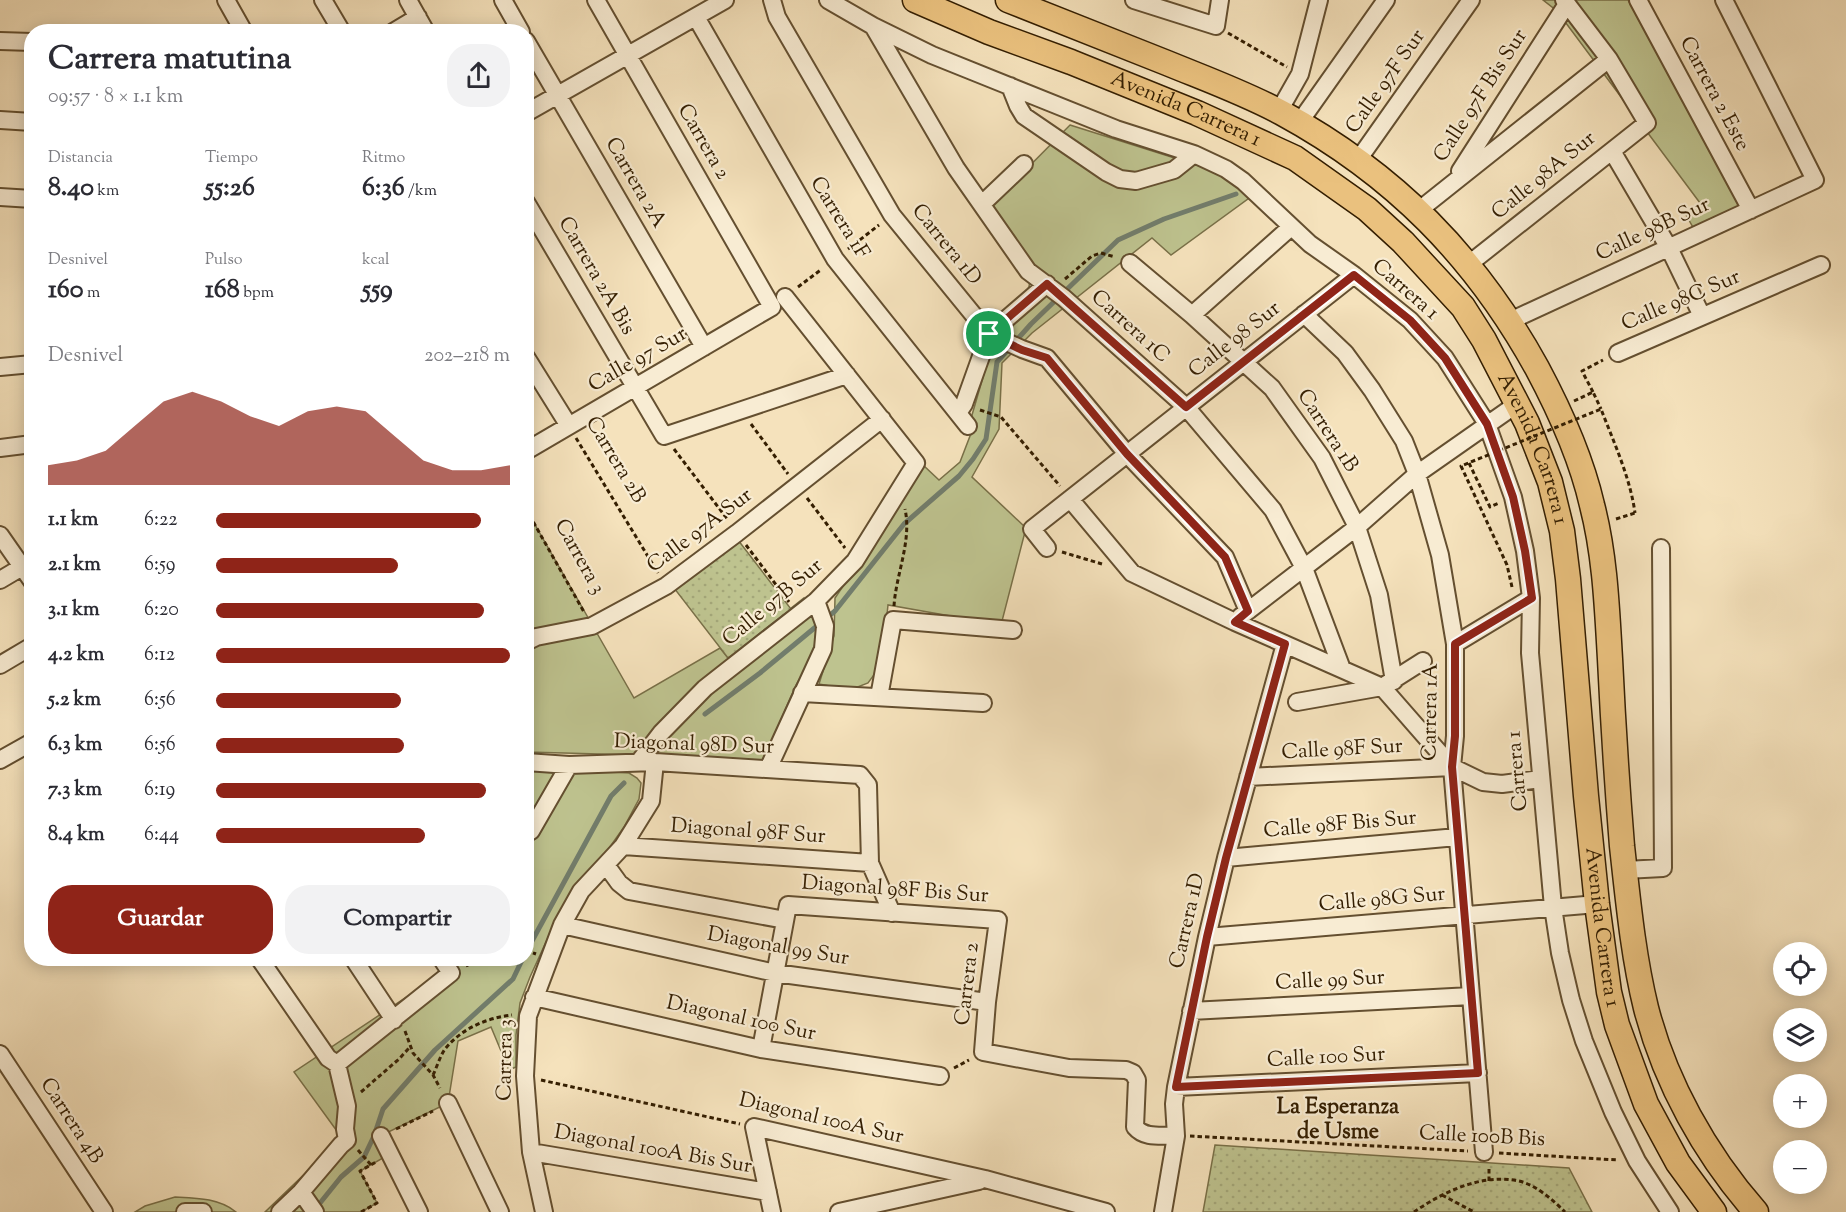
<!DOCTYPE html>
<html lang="es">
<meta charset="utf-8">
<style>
body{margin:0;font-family:"Sorts Mill Goudy",serif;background:#f2f2f3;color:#2b2b33;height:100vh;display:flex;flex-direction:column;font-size:22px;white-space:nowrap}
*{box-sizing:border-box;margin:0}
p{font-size:20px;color:#7c7c81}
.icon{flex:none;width:33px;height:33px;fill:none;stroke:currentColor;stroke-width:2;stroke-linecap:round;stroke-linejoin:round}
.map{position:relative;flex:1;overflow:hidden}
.details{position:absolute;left:24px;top:24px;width:510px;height:942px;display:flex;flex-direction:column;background:#fff;border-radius:24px;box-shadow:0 3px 15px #0003}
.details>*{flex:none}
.fabs{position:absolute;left:1773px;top:942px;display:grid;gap:12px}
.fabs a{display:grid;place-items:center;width:54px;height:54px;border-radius:50%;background:#fff;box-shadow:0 3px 15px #0003;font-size:30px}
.pin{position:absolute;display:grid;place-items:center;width:51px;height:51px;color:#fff;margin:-26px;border:3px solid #fff;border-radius:50%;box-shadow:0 2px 6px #0007}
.round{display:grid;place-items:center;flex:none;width:63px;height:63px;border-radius:24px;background:#f2f2f3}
.summary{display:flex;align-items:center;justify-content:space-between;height:102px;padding:0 24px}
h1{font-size:33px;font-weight:700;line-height:45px}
.stats{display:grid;grid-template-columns:repeat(3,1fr);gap:9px;height:102px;padding:6px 24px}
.stats div{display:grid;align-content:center}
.stats b{font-size:26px;font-weight:700}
.stats small{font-size:16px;font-weight:400}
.stats p{font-size:16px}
.chart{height:168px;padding:12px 24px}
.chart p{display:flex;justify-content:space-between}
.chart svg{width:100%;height:108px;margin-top:6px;fill:#8f2418;opacity:.7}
.action{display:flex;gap:12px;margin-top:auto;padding:12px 24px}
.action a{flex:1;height:69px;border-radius:24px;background:#8f2418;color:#fff;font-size:24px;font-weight:700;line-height:69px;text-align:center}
.action a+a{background:#f2f2f3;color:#2b2b33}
ul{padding:0 24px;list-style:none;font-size:20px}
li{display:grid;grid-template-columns:96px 72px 1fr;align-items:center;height:45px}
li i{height:15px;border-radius:8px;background:#8f2418}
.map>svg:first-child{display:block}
.grass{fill:#bec38f;stroke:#797048;stroke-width:1.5}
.park{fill:url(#park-dots);stroke:#797048;stroke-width:1.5}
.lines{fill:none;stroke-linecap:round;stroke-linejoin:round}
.stream{stroke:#727d6c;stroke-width:5}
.minor-casing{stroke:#644f30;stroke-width:20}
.highway-casing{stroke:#341e01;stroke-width:27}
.path{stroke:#341e01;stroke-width:3;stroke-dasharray:4.5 3;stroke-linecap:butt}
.minor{stroke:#f8ecd3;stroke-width:16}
.highway{stroke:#eac17e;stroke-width:24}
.path-bridge{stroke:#341e01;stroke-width:3;stroke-dasharray:4.5 3;stroke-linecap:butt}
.route-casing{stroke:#fff;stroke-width:12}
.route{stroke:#8f2418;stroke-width:8}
.labels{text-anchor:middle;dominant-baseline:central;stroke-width:4.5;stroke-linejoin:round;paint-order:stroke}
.street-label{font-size:21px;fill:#341e01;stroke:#f8ecd3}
.neighbourhood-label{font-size:22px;font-weight:bold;fill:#341e01;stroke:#f8ecd3}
</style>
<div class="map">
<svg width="1846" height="1212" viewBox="0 0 1846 1212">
<defs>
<pattern id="park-dots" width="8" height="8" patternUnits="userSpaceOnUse" patternTransform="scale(1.5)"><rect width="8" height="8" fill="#bec38f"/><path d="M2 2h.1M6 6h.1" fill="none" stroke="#a4a77a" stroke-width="1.8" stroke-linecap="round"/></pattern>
</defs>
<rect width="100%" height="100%" fill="#f5e2bc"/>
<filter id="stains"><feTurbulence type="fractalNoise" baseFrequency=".00333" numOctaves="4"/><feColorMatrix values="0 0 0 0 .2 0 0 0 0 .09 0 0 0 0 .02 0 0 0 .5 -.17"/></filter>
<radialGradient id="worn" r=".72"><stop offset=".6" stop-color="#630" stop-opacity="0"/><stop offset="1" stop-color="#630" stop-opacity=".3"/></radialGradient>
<path class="grass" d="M1543 0H1628L1740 208 1694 229 1686 215 1700 203 1557 11Z
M1070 125 1219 172 1256 193 1171 255 1152 238 1032 333 1002 363 999 429 972 477 1026 528 1001 625 888 605 882 664 868 683 850 690 819 684 834 636 835 598 924 466 939 480 960 462 970 436 972 415 997 329 1020 300 1029 287 1031 271 989 207Z
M526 509 634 698 720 648 728 658 804 598 816 621V638L812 658 796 685 762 763 673 756 527 752Z
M527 770 602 771 629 773 637 778 641 783 639 799 624 827 552 929 530 977 520 1003 516 1035V1067L509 1070 491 1027 458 1041 448 1103 382 1135 390 1154 360 1171 377 1203 361 1212H265L342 1138 294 1072 456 964 452 959 526 958 527 839 539 830 527 813Z
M175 1197C196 1198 219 1198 236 1212H135L145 1206Z"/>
<path class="park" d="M738 540 791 609 728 658 674 588Z
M1215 1145 1569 1168 1592 1212H1203Z"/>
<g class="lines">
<path class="stream" d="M705 714 760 673 835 611 904 524 959 476 973 459 986 439 997 362 1031 324 1118 240 1164 219 1236 194
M526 952 611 796 624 783
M316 1208 341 1177 364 1157 374 1136 383 1109 435 1050 513 979 523 958"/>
<defs>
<path id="minor" d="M226 0 244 32
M323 0 342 32
M408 0 426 32
M503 0 521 32
M772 0 777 17 892 215 989 334 1022 349 1047 358 1127 454 1225 557 1248 611
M828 0 873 26 932 55 1116 129 1194 154 1226 169 1243 181 1310 244 1354 275 1410 320 1445 358 1487 424 1513 497 1525 551 1531 598 1530 653 1553 907 1560 953 1571 1000 1584 1041 1613 1112 1637 1161 1670 1212
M1134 0 1216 26 1220 0
M1638 0 1751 210
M696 17 835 259 968 426
M873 26 956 168 1028 271 1064 298 1186 407 1273 510 1304 568 1342 669
M393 32 418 17
M0 41 32 42
M526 41 704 347
M1010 86 1018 106 1024 116 1106 172 1120 179 1136 181 1174 170 1194 154
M1279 111 1300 74 1319 0
M526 113 725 0
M0 120 32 122
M1299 123 1386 0
M1612 151 1669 248 1702 316
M1358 160 1471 0
M1460 171 1567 4
M0 197 32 199
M526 202 664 436 847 375
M982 204 1024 164
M1418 211 1609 59
M1130 263 1192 315 1272 388 1322 458 1357 527 1379 595 1394 681
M1469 264 1647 123 1609 59 1564 0
M1304 314 1345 353 1372 390 1404 441 1417 474 1440 555 1455 644V736L1452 767 1484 1152
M1192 315 1291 227
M1510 321 1815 180 1724 0
M1618 353 1821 265
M526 357 569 426
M0 367 32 364
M958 413 964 404 989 334 1047 284
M0 448 32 444
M526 451 772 307 596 0
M1070 499 1132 573 1235 622 1382 687 1452 767
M0 535 32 581
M1047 548 1032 529 1354 275
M0 580 22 567
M1240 617 1357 527 1417 474 1517 404
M526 642 536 637 592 626 666 586 737 533 882 419
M1455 644 1531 598
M0 665 32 646
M802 693 983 703
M879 697 893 620 1013 630
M1297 702 1382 687 1423 661
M0 760 32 742
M526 762 569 765 655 762 860 775 868 785 870 863 892 913
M638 763 661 733 705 688 816 601 855 561 916 463 785 297
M768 769 823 649 825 626 816 601
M1248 777 1452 767 1483 782 1502 784 1541 779
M526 834 531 831 569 765
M623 846 870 863
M1226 858 1457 837
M606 865 619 883 629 891 785 920
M1625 870 1663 868 1661 548
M562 925 775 973 987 1002
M1207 937 1597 904
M259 958 328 1058 337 1064 451 973 441 958
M353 958 394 1020
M534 997 761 1049 940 1076
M1191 1011 1471 996
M761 1049 788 905 998 920 987 1002 983 1052 1069 1068 1126 1070 1133 1073 1137 1080 1135 1127C1145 1139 1162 1135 1176 1136
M0 1054 104 1212
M1176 1087 1478 1073
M448 1103 500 1212
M381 1136 419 1212
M531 1152 768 1192
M301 1192 315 1212
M185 1212H203
M280 1212 301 1192 341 1145 347 1140 345 1129 347 1106 337 1064
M544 1212 531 1152 525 1076 528 1016 562 925 581 891 623 846 651 801 655 762
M772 1212 754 1127 985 1179 1106 1212
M839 1212 979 1181
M1163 1212 1176 1136 1174 1104 1176 1087 1207 937 1226 858 1285 644"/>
<g id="highway">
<path id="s1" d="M915 0 989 32 1071 62 1197 113 1295 158 1367 209 1403 242 1463 307 1484 340 1527 423 1550 482 1562 531 1568 579 1586 796 1597 904 1609 992 1617 1025 1646 1104 1678 1163 1714 1212"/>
<path d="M1008 0C1061 21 1114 42 1167 63 1206 79 1245 93 1282 113 1394 174 1475 256 1537 368 1560 411 1581 457 1592 505 1605 555 1607 608 1610 659 1613 722 1617 784 1622 846 1628 900 1633 955 1646 1008 1665 1082 1705 1154 1756 1212"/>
</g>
</defs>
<use href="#minor" class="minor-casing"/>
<use href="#highway" class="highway-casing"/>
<path class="path" d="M1228 33 1287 67
M848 249 879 225
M1065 279 1092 256 1101 253 1115 257
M798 287 822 269
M1593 392 1582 371 1603 360
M1574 401 1593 392 1601 409
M980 410 1001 417 1060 486
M751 424 788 474
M576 438 658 573
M674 449 728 520
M1469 463 1490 507 1499 503
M807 498 845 548
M526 509 584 612
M1616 519 1635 513
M746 545 789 602
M1062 552 1102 564
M894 606C896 574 912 541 905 509
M526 950 536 954
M466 966 481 958
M405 1031 413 1053 433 1075 440 1088
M954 1068 969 1060
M433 1075C437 1067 440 1056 445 1049 462 1028 487 1018 512 1015
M541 1080 740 1124
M361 1092 399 1059 410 1047
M396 1129 433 1111
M1190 1136 1468 1151
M358 1150 371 1165
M1499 1153 1618 1160
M1489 1181V1168
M1442 1195 1474 1212
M361 1212 377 1203 360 1171 376 1162
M1414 1212C1443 1192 1482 1173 1519 1181 1536 1185 1553 1200 1565 1212"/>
<use href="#minor" class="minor"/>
<use href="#highway" class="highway"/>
<path class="path-bridge" d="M1512 587 1507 565 1461 466 1601 409C1614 443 1630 477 1635 513"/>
</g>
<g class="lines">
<defs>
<path id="route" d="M1354 275 1410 320 1445 358 1487 424 1513 497 1525 551 1532 598 1455 644V736L1452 767 1478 1073 1176 1087 1207 937 1226 858 1285 644 1235 622 1248 611 1225 557 1127 454 1047 358 1022 350 989 334 1047 284 1186 407Z"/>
</defs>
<use href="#route" class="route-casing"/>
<use href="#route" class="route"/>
</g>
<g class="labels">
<g class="street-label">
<text transform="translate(1386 82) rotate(-55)">Calle 97F Sur</text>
<text transform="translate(1714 94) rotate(62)">Carrera 2 Este</text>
<text transform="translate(1481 96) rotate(-57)">Calle 97F Bis Sur</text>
<text stroke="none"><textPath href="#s1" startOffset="292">Avenida Carrera 1</textPath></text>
<text transform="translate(703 142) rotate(60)">Carrera 2</text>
<text transform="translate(1544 176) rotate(-39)">Calle 98A Sur</text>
<text transform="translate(635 183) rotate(60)">Carrera 2A</text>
<text transform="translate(839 218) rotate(58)">Carrera 1F</text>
<text transform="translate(1653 230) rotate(-25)">Calle 98B Sur</text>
<text transform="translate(946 245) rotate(51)">Carrera 1D</text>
<text transform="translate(596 276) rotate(60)">Carrera 2A Bis</text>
<text transform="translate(1405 290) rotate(41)">Carrera 1</text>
<text transform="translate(1681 301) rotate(-23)">Calle 98C Sur</text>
<text transform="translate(1130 327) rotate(42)">Carrera 1C</text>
<text transform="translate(1235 340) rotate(-38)">Calle 98 Sur</text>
<text transform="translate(638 360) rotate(-30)">Calle 97 Sur</text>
<text transform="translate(1327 431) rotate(57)">Carrera 1B</text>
<text stroke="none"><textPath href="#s1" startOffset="796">Avenida Carrera 1</textPath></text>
<text transform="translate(615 460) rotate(59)">Carrera 2B</text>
<text transform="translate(700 531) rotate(-37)">Calle 97A Sur</text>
<text transform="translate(579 557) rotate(61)">Carrera 3</text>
<text transform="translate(773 603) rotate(-40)">Calle 97B Sur</text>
<text transform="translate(1431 712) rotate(-89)">Carrera 1A</text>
<text transform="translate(694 745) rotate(2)">Diagonal 98D Sur</text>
<text transform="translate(1342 750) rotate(-3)">Calle 98F Sur</text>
<text transform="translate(1518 771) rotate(-95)">Carrera 1</text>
<text transform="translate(1340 825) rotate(-5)">Calle 98F Bis Sur</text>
<text transform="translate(748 832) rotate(4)">Diagonal 98F Sur</text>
<text transform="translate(895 890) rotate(4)">Diagonal 98F Bis Sur</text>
<text transform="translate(1382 900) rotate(-5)">Calle 98G Sur</text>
<text transform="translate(1188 921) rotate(-77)">Carrera 1D</text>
<text stroke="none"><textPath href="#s1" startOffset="1282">Avenida Carrera 1</textPath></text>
<text transform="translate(778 947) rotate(10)">Diagonal 99 Sur</text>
<text transform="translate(1330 981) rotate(-3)">Calle 99 Sur</text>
<text transform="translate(968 984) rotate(-83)">Carrera 2</text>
<text transform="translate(741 1019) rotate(12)">Diagonal 100 Sur</text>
<text transform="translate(1326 1058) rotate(-3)">Calle 100 Sur</text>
<text transform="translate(506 1060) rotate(-89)">Carrera 3</text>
<text transform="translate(821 1119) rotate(13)">Diagonal 100A Sur</text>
<text transform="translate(71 1121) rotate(57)">Carrera 4B</text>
<text transform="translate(1482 1137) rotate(3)">Calle 100B Bis</text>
<text transform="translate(653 1150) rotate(10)">Diagonal 100A Bis Sur</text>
</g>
<g class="neighbourhood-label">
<text x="1338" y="1108">La Esperanza<tspan x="1338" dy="25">de Usme</tspan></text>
</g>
</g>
<rect width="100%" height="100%" filter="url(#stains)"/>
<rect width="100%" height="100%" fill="url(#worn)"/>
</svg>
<div class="fabs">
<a><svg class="icon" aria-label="locate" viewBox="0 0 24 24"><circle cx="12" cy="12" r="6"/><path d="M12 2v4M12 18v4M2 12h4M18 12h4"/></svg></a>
<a><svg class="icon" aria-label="layers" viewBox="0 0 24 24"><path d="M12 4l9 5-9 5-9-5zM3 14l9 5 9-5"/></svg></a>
<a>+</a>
<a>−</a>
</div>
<div class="pin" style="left:989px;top:334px;background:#1e9e55"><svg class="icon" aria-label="arrive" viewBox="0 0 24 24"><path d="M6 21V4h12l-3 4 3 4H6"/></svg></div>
<section class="details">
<div class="summary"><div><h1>Carrera matutina</h1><p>09:57 · 8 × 1.1 km</p></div><a class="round"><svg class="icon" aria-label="share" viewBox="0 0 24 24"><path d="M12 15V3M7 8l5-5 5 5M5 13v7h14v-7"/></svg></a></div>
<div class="stats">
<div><p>Distancia</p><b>8.40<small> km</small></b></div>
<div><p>Tiempo</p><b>55:26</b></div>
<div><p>Ritmo</p><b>6:36<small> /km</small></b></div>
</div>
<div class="stats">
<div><p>Desnivel</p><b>160<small> m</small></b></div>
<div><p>Pulso</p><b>168<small> bpm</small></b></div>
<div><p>kcal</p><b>559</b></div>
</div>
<div class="chart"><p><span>Desnivel</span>202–218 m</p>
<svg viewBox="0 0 160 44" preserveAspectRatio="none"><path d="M0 44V36L10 34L20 30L30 20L40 10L50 6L60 10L70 16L80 20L90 14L100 12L110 14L120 24L130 34L140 38L150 38L160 36V44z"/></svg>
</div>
<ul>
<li><b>1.1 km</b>6:22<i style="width:90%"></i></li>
<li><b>2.1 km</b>6:59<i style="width:62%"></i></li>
<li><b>3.1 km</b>6:20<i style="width:91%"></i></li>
<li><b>4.2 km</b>6:12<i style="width:100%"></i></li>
<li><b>5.2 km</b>6:56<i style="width:63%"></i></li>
<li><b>6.3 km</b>6:56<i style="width:64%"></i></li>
<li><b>7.3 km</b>6:19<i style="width:92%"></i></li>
<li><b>8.4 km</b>6:44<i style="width:71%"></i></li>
</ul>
<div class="action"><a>Guardar</a><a>Compartir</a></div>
</section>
</div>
